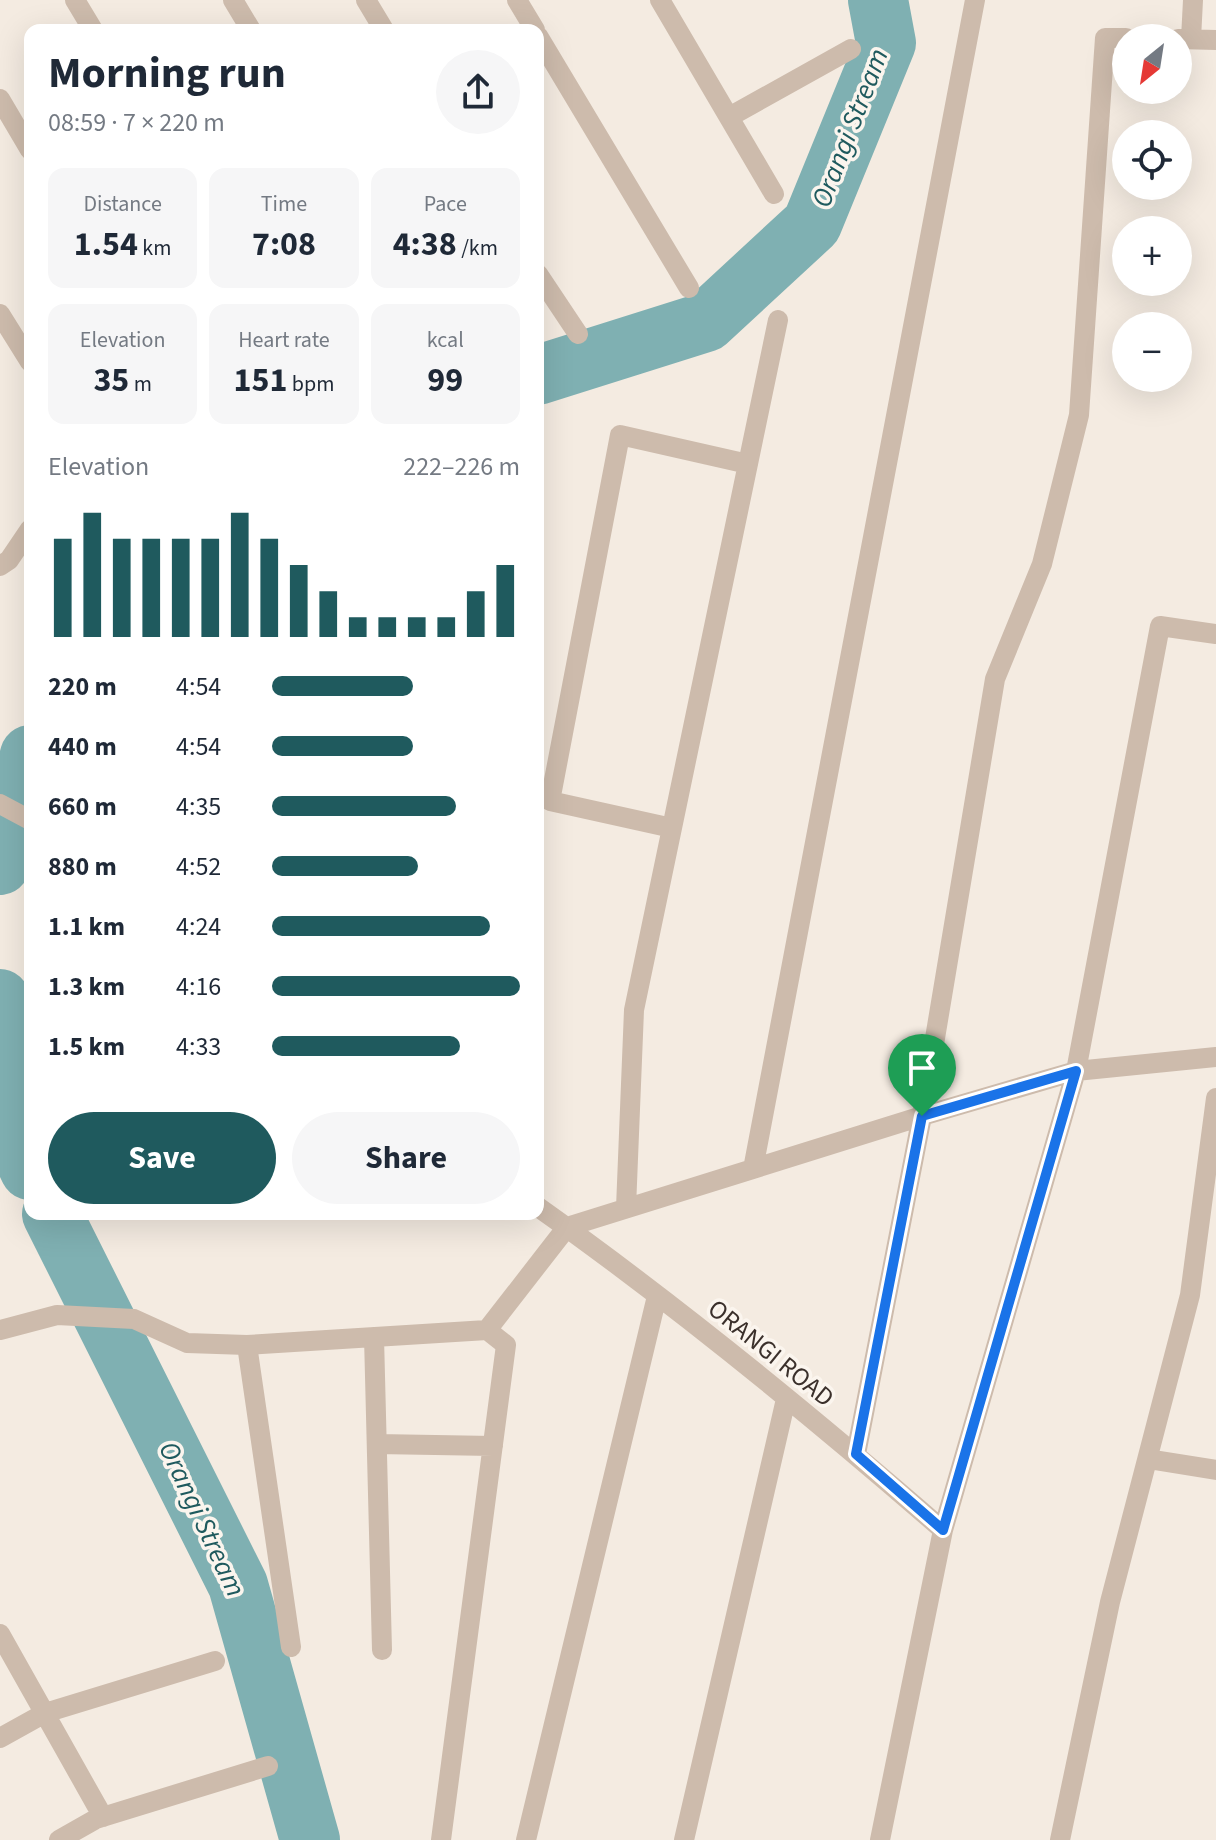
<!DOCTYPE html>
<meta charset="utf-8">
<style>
body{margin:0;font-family:"Source Sans 3",sans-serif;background:#f6f6f7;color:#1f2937;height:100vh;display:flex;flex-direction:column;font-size:30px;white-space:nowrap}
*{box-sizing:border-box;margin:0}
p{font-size:26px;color:#747a83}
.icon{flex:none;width:44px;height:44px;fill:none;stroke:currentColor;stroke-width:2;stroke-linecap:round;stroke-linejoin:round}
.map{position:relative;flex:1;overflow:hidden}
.sheet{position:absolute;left:24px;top:24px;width:520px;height:1196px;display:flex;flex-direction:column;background:#fff;border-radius:16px;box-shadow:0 8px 32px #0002}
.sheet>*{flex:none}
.needle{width:52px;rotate:210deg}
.buttons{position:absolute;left:1112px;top:24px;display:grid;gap:16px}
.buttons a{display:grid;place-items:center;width:80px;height:80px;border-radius:50%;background:#fff;box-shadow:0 8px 32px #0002;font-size:40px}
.pin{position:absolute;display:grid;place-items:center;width:68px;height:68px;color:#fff;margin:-82px -34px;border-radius:50% 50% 50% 0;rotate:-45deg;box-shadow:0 0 8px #0007}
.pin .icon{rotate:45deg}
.round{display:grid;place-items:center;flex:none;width:84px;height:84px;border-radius:42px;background:#f6f6f7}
.overview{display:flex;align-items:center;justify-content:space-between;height:136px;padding:0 24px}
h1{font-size:44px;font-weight:700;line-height:60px}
.figures{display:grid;grid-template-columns:repeat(3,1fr);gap:12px;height:136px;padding:8px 24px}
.figures div{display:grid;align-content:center;border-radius:16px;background:#f6f6f7;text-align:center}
.figures b{font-size:34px;font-weight:700}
.figures small{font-size:22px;font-weight:400}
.figures p{font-size:22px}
.chart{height:224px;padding:16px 24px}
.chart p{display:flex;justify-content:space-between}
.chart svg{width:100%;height:144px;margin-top:8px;stroke:#1f5a5e;stroke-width:6}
.action{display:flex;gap:16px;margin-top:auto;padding:16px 24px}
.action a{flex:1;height:92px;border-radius:48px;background:#1f5a5e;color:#fff;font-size:32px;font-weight:700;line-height:92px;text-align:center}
.action a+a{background:#f6f6f7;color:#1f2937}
ul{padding:0 24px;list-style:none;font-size:26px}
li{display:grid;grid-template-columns:128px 96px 1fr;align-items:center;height:60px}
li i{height:20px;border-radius:10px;background:#1f5a5e}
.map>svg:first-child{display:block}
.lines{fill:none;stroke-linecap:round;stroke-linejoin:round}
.river{stroke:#7fb0b2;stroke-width:60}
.minor{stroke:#cdbbac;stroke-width:20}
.route-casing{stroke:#fff;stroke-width:16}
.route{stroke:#1a73e8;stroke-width:10}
.labels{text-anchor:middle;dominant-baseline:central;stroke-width:7;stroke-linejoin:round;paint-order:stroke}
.street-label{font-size:26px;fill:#3b302b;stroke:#fbf5ee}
.water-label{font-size:28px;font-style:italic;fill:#1f5a5e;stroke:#fbf5ee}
</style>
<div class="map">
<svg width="1216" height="1840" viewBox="0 0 1216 1840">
<rect width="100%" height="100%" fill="#f4ebe1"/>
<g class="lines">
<path class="river" d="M538 375 706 322 812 224 886 43 878 0
M0 865 30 755
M0 999 7 1124 30 1170
M52 1214 238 1585 310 1840"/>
<path class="minor" d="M75 0 93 30
M233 0 251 30
M366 0 384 30
M517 0 535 30
M660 0 774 194
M538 36 689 288
M1178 39 1216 40
M1191 39 1193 0
M0 99 30 150
M729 117 851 49
M538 274 578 334
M0 314 30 362
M0 566 9 560 30 529
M0 804 30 820
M672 828 550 801 620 435 748 464
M753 1169 975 0
M538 1207C679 1307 813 1417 943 1530L880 1840
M626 1208 634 1010 778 320
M0 1330 57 1315 134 1319 187 1343 247 1345 487 1330 567 1227 922 1116 1076 1071 1216 1057
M374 1337 382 1650
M247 1345 291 1647
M377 1444 493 1446
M856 1454 922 1116 995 679 1042 564 1079 415 1105 38H1126
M1148 1459 1216 1470
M943 1530 1076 1071 1160 626 1216 634
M0 1634 103 1817
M0 1738 45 1713 215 1661
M59 1840 96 1819 268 1766
M441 1840 506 1345 487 1330
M526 1840 657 1296
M684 1840 786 1399
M1060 1840 1110 1602 1190 1295 1216 1098"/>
</g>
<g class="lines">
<defs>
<path id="route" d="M1076 1071 943 1530 856 1454 922 1116Z"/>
</defs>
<use href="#route" class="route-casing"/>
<use href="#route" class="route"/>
</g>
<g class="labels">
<g class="street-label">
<text transform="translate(771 1353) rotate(39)">ORANGI ROAD</text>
</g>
<g class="water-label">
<text transform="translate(850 128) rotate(-69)">Orangi Stream</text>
<text transform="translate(202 1519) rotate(65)">Orangi Stream</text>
</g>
</g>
</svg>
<div class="buttons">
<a><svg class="needle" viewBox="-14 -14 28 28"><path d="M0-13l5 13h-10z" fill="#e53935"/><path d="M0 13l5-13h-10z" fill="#747a83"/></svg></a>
<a><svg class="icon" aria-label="locate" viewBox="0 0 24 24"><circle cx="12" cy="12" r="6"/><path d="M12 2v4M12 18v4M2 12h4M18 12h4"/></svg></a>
<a>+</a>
<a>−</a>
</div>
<div class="pin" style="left:922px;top:1116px;background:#1e9e55"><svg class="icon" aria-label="arrive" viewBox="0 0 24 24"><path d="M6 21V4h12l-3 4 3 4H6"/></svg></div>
<section class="sheet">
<div class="overview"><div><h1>Morning run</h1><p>08:59 · 7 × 220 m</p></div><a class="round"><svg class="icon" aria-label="share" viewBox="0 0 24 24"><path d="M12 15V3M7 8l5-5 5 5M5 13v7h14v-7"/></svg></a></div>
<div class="figures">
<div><p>Distance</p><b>1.54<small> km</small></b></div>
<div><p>Time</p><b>7:08</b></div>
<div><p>Pace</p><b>4:38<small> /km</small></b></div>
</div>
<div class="figures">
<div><p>Elevation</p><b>35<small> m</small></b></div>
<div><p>Heart rate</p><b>151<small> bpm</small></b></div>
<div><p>kcal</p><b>99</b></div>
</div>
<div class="chart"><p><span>Elevation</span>222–226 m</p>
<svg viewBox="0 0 160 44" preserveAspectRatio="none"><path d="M5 44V14M15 44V6M25 44V14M35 44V14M45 44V14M55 44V14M65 44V6M75 44V14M85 44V22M95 44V30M105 44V38M115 44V38M125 44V38M135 44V38M145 44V30M155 44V22"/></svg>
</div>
<ul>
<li><b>220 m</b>4:54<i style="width:57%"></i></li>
<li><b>440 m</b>4:54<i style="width:57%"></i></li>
<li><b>660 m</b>4:35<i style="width:74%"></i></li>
<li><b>880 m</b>4:52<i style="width:59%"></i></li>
<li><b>1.1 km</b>4:24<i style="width:88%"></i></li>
<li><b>1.3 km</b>4:16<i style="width:100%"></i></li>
<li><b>1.5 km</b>4:33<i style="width:76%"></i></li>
</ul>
<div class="action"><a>Save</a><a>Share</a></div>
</section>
</div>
